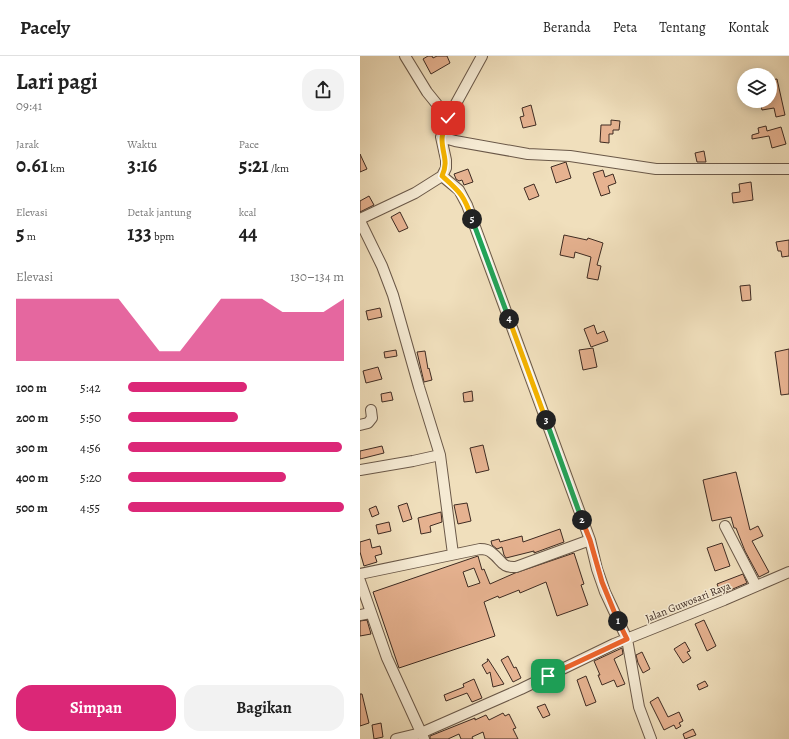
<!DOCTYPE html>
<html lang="id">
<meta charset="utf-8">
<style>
body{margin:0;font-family:Alegreya,serif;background:#f2f2f2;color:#222;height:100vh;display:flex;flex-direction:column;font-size:15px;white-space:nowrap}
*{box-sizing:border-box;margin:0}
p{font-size:13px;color:#767676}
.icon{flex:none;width:22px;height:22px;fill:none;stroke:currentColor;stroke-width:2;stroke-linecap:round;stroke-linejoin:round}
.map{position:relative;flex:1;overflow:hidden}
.drawer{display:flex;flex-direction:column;background:#fff;width:360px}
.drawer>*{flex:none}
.tools{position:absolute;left:377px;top:12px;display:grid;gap:8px}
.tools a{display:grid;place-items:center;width:40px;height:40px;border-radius:50%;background:#fff;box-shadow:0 2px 10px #0003;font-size:20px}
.pin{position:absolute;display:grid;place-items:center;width:34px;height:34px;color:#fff;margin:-17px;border-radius:8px;box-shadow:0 2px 6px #0006}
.km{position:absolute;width:20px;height:20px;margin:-10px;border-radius:50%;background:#222;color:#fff;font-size:11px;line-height:20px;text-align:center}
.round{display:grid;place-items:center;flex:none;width:42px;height:42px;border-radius:16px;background:#f2f2f2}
.overview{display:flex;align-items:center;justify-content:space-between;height:68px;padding:0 16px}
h1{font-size:22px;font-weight:700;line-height:30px}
.stats{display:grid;grid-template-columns:repeat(3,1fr);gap:6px;height:68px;padding:4px 16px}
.stats div{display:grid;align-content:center}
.stats b{font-size:20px;font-weight:700}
.stats small{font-size:11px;font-weight:400}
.stats p{font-size:11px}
.chart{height:112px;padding:8px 16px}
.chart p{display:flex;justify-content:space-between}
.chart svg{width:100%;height:72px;margin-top:4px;fill:#db2777;opacity:.7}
.cta{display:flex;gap:8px;margin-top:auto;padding:8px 16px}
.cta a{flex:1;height:46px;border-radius:16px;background:#db2777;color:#fff;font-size:16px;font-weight:700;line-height:46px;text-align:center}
.cta a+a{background:#f2f2f2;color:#222}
ul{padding:0 16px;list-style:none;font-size:13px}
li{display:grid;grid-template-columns:64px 48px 1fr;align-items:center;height:30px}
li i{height:10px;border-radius:5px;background:#db2777}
header{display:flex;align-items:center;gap:24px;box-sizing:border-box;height:56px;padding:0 20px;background:#fff;border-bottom:1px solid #e0e0e0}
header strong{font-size:19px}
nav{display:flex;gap:22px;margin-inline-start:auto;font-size:14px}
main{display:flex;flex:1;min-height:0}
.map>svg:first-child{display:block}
.building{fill:#e6b290;stroke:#3e2b22;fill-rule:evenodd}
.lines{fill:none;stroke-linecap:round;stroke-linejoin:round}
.minor-casing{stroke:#6a5848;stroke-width:12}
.minor{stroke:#f5ead3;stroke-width:10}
.split-1-casing{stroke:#fff;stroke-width:8}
.split-2-casing{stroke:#fff;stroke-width:8}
.split-3-casing{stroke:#fff;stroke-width:8}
.split-4-casing{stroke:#fff;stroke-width:8}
.split-5-casing{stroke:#fff;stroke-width:8}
.split-6-casing{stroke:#fff;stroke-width:8}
.split-1{stroke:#f0652b;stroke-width:5}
.split-2{stroke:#f0652b;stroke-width:5}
.split-3{stroke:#22a559;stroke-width:5}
.split-4{stroke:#f5b400;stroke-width:5}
.split-5{stroke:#22a559;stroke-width:5}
.split-6{stroke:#f5b400;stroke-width:5}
.labels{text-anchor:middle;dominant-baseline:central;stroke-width:3;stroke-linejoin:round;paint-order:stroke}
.street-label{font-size:11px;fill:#3e2b22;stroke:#f5ead3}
</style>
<header>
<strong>Pacely</strong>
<nav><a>Beranda</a><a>Peta</a><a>Tentang</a><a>Kontak</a></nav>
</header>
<main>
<section class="drawer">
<div class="overview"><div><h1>Lari pagi</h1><p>09:41</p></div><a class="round"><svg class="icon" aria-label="share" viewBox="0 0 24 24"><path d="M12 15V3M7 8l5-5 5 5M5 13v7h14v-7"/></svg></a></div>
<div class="stats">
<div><p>Jarak</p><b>0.61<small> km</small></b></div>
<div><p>Waktu</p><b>3:16</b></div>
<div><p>Pace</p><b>5:21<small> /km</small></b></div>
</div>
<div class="stats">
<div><p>Elevasi</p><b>5<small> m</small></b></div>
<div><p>Detak jantung</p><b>133<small> bpm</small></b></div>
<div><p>kcal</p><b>44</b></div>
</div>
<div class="chart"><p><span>Elevasi</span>130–134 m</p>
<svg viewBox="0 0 160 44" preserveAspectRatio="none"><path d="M0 44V6L10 6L20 6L30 6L40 6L50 6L60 22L70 38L80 38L90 22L100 6L110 6L120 6L130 14L140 14L150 14L160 6V44z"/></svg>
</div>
<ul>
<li><b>100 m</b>5:42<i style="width:55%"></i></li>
<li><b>200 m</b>5:50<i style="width:51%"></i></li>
<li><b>300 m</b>4:56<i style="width:99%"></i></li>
<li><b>400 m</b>5:20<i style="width:73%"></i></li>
<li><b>500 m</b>4:55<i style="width:100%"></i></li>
</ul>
<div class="cta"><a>Simpan</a><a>Bagikan</a></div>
</section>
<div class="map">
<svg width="429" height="683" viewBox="0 0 429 683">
<rect width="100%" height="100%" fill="#f0dfbc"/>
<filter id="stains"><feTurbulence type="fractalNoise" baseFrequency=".005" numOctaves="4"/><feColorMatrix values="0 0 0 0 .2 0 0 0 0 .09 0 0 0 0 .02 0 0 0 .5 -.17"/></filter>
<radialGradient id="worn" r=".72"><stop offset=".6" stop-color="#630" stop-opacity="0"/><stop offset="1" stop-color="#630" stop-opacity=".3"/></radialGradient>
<path class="building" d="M68 0H72L73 2 77 0H87L90 7 71 18 63 3Z
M417 23 425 59 416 61 414 52 402 54 400 46 410 45V24Z
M171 49 176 69 163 72 160 61 164 60 162 52Z
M251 64 260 65 259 74H253V78H249V87L240 86 241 69H251Z
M406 70 407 75 421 71 426 88 412 92 409 80 392 83V79L399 77 398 72Z
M344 95 346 106H337L335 97Z
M0 98 7 113 0 116Z
M206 106 211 122 196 127 191 111Z
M108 113 113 126 104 129 102 124 99 125 96 123 94 118Z
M243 114 245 121 253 118 256 127 248 130 250 137 241 140 233 117Z
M391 126 393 144 373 147 372 137 380 136 379 128Z
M174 128 179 140 169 144 164 132Z
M9 140 14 149 0 156V145Z
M40 156 48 172 39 176 31 161Z
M204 179 227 184 228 182 243 187 237 209 241 210 238 224 227 222 231 201 215 196 214 202 200 199Z
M429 184V200L422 201 421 195H418L416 186Z
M390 229 391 244 382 245 380 230Z
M20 252 22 261 8 264 6 255Z
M234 269 237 278 244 275 248 285 231 291 224 273Z
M233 292 237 311 223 314 219 294Z
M429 293V338L421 339 415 296Z
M36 294 37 300 25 302 24 296Z
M65 295 68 313 69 312 72 324 64 326 57 296Z
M18 311 22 323 6 327 3 315Z
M112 335 113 345 104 346 103 337Z
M31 336 33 344 22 346 21 338Z
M123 389 129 414 116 417 110 392Z
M22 390 24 397 0 403V395Z
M376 416 390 474 398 470 403 480 392 485 409 516 399 521 385 495 376 472H374L371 461 352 465 343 424Z
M47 447 52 463 43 466 38 450Z
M107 447 111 465 98 468 94 449Z
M16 450 19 458 12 461 9 453Z
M81 456 82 466 70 470 71 476 61 478 58 462Z
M29 466 31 475 18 478 16 469Z
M200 473 204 486 174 497V495L146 502 144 499 142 491 137 493 132 489 131 485 139 483 140 486 162 480 163 486Z
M10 483 12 492 20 490 22 498 15 500 17 506 4 510 0 496V486Z
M362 487 370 510 355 515 347 492Z
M214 497 224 528 221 529 228 549 197 560 186 526 160 537 159 534 139 542 138 540 124 546 135 580 39 612 13 536 118 500 122 514 124 513 130 528 155 517ZM114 512 120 527 108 531 103 516Z
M383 518 387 527 361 538 357 528Z
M7 564 11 578 0 580V565Z
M344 564 356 590 347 595 335 568Z
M325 586 330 595 327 596 331 602 323 607 314 593Z
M262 592 263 598 254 603 265 628 257 631 254 624 242 629 238 619H240L234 605Z
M282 596 290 613 283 617 278 607 276 599Z
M148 600 154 612 156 611 161 622 153 626 141 604Z
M127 603H128L144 628 133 631 130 616 127 618 122 609 128 605Z
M226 620 236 646 226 650 217 624Z
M114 623 122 642 112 646 107 637 86 645 84 639 104 631 103 628Z
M345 625 348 630 339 634 337 629Z
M0 638H2L9 667 0 670Z
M298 641 308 661 319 656 323 665 319 667 321 670 316 673 314 669 304 674 290 646Z
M185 648 190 659 183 662 177 651Z
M143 657 145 660 149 658 156 672 153 673 158 683H125L123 676 112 681 113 683H101L99 678 88 683H70V680L115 662V664L126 659 129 664Z
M21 667 23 681 14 683 12 669Z
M333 673 336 679 325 683 323 678Z"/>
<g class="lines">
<defs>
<path id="minor" d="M45 0 67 36 88 62
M81 81 95 85 168 98 210 100 296 113H429
M82 120 99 134 107 149 230 484 237 513 245 536 267 583 279 651 291 683
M0 163 55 137 82 120 86 112V104L81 81 88 66V62L122 0
M0 165 22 210 33 239 59 331 80 399 93 498
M0 369 8 367 12 362 11 354
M0 414 53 405 80 399
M365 470 396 530
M0 518 120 493C124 493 129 494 132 497 142 504 141 512 156 511L230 484
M0 525 27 602 64 683
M0 559 10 557
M36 683 61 677 161 633 254 588 364 544 429 516"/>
</defs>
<use href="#minor" class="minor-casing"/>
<use href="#minor" class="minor"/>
</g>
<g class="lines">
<defs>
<path id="split-1" d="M188 620 267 583 258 565"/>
<path id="split-2" d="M222 464 230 484 242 526 258 565"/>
<path id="split-3" d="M186 364 222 464"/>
<path id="split-4" d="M149 263 186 364"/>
<path id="split-5" d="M112 163 149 263"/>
<path id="split-6" d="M88 62C88 69 82 75 82 83 82 98 89 105 82 120 100 136 104 139 112 163"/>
</defs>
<use href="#split-1" class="split-1-casing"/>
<use href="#split-2" class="split-2-casing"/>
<use href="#split-3" class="split-3-casing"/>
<use href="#split-4" class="split-4-casing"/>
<use href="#split-5" class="split-5-casing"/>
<use href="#split-6" class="split-6-casing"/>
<use href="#split-1" class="split-1"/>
<use href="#split-2" class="split-2"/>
<use href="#split-3" class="split-3"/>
<use href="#split-4" class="split-4"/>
<use href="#split-5" class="split-5"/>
<use href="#split-6" class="split-6"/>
</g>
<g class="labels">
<g class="street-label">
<text transform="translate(328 546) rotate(-22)">Jalan Guwosari Raya</text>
</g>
</g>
<rect width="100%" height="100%" filter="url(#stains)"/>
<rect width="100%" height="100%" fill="url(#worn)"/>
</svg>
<div class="tools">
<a><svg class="icon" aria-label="layers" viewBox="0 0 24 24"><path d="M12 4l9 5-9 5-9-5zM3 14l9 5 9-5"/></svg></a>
</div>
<div class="pin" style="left:188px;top:620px;background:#1e9e55"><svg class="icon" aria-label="arrive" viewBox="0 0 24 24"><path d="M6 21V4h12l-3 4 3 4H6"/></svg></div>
<div class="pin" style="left:88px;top:62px;background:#d93025"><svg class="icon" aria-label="check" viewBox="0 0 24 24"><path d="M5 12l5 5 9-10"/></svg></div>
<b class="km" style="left:258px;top:565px">1</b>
<b class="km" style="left:222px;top:464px">2</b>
<b class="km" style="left:186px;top:364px">3</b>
<b class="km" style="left:149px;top:263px">4</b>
<b class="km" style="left:112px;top:163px">5</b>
</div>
</main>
